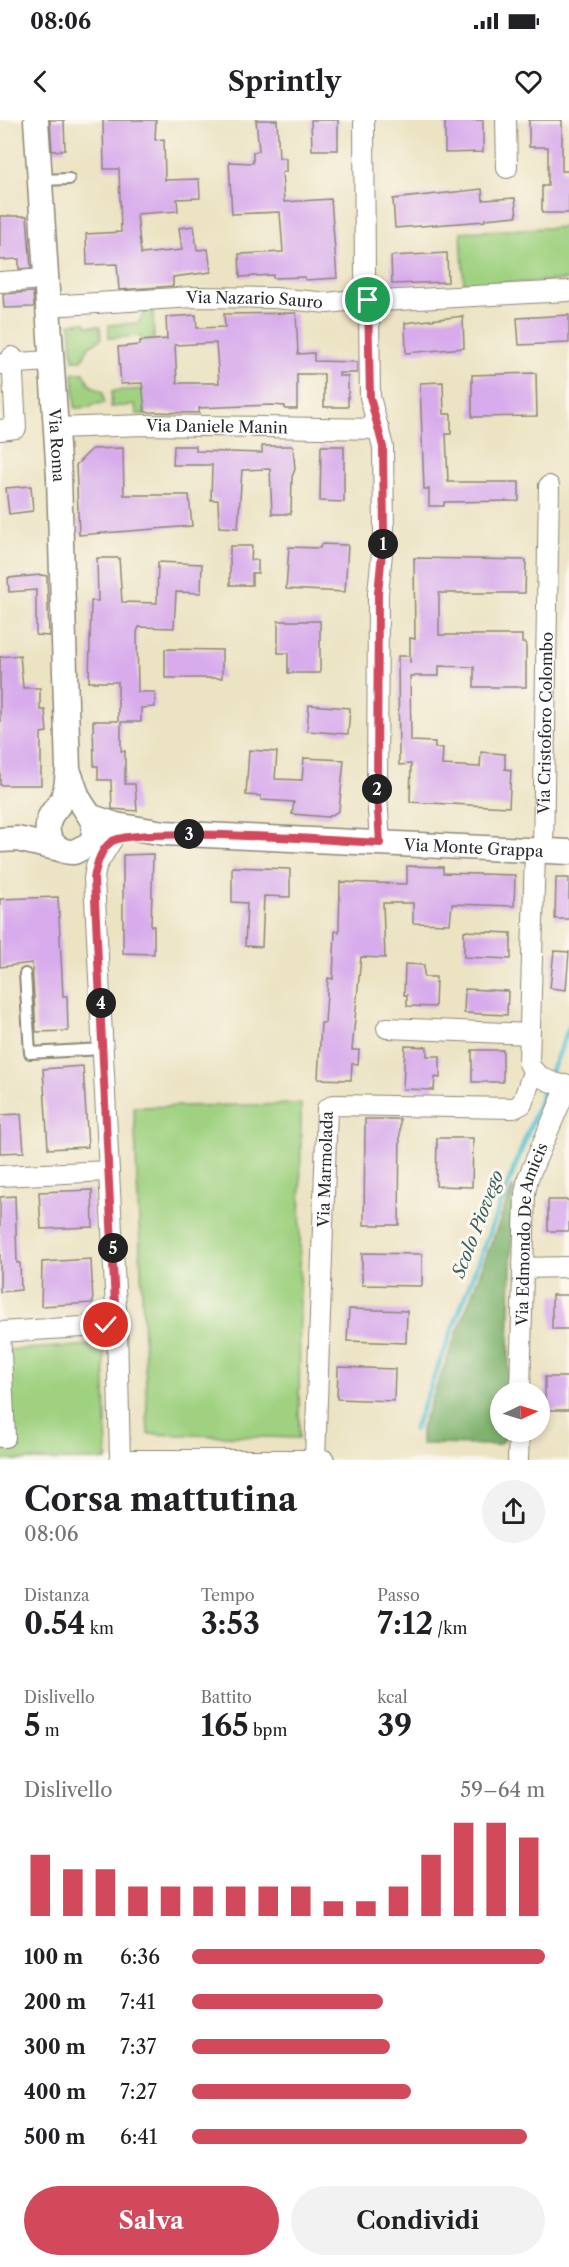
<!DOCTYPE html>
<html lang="it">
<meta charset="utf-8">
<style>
body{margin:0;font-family:"Libre Caslon Text",serif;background:#f2f2f2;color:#202124;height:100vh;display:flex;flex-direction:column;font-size:22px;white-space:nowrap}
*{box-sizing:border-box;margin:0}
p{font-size:20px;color:#757577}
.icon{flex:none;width:33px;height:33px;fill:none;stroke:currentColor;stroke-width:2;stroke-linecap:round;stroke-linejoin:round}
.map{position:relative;height:1340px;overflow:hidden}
.side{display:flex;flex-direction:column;background:#fff;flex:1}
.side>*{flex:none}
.needle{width:39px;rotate:86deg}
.tools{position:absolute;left:490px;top:1262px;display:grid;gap:12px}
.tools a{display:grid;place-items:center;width:60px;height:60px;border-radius:50%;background:#fff;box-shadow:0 3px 9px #0003;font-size:30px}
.pin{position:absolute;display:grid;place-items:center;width:51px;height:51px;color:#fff;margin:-26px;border:3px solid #fff;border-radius:50%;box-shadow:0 2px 6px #0007}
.km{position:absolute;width:30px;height:30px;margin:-15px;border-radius:50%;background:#222;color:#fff;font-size:16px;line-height:30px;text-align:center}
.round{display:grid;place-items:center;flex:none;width:63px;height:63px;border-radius:32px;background:#f2f2f2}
.head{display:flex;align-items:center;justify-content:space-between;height:102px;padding:0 24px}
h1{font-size:33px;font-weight:700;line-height:45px}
.stats{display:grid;grid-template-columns:repeat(3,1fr);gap:9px;height:102px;padding:6px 24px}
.stats div{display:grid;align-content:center}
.stats b{font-size:30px;font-weight:700}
.stats small{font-size:16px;font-weight:400}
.stats p{font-size:16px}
.chart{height:168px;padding:12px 24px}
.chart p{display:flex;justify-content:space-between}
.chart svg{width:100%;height:108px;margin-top:6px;stroke:#d1495b;stroke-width:6}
.cta{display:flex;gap:12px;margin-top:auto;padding:12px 24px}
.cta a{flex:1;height:69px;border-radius:36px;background:#d1495b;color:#fff;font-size:24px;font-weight:700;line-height:69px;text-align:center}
.cta a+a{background:#f2f2f2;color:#202124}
ul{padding:0 24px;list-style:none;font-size:20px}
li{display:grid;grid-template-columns:96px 72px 1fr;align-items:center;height:45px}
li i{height:15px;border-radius:8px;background:#d1495b}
.status{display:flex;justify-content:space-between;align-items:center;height:42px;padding:0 30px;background:#fff;direction:ltr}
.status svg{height:16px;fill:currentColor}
header{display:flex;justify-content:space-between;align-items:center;height:78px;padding:0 24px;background:#fff;font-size:27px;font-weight:700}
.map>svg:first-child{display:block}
.green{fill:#9fd180;stroke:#657e56;stroke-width:1.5}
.forest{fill:#7fb36e;stroke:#556f4c;stroke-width:1.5}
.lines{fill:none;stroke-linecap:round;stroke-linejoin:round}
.stream{stroke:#54bfd0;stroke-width:5}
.building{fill:#d8acec;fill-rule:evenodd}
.service-casing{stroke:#8c8777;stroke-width:14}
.minor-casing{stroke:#8c8777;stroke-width:22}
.tertiary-casing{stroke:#8c8777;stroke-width:27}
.service{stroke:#fff;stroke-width:10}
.minor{stroke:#fff;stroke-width:20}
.tertiary{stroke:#fff;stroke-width:24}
.route-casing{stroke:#fff;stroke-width:12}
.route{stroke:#d1495b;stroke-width:8}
.labels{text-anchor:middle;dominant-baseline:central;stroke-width:6;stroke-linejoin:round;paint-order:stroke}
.street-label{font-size:16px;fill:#2b2b2b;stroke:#fbf7ec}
.water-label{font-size:18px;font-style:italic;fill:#395f65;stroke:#fbf7ec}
</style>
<div class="status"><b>08:06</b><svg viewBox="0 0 49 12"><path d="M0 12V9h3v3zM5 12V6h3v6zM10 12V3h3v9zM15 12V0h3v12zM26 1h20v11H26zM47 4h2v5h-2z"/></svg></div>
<header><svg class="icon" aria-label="back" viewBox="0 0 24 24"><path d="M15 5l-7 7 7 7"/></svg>Sprintly<svg class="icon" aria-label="heart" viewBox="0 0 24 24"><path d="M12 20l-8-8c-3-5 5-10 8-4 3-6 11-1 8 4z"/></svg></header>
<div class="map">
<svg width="569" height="1340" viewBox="0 0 569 1340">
<rect width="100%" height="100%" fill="#fbf7ec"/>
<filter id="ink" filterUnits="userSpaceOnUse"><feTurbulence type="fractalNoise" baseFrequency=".0167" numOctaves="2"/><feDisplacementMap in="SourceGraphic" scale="12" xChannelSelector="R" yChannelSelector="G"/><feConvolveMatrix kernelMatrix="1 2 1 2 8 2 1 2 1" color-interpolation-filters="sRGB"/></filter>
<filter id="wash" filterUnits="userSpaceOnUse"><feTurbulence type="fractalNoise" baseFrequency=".008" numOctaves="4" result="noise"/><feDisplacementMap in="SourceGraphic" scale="24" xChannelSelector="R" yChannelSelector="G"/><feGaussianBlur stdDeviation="1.35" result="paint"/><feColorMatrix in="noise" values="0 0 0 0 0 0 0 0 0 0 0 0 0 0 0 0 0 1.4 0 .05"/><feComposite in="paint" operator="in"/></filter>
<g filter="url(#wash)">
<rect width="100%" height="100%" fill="#ece3c3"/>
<path class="green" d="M569 107V160L464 165 461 112Z
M153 190 154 220 142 221 141 216 109 218V205L138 203 146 191Z
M84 202 88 206H100L101 219 89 226 82 240H73L70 204Z
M73 253H84L90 265 103 272 104 283 94 284 91 287 75 288Z
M144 269 145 294H136L135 285 111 287 112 271Z
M301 984 299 1318 148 1314 134 987Z
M98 1225 104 1230 107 1340H0V1328L10 1327 5 1230Z"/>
<path class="forest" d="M513 1066 508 1272H501V1311H507L505 1319 497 1325 421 1324V1308Z"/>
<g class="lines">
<path class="stream" d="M549 957 569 908
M414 1310 546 965"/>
</g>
<g id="blocks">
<path class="building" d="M50 0H64L65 30 52 31Z
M103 0H156L155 20 164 19 165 60 199 59 200 78 177 79 178 91 137 94 141 134 182 130 179 108 194 106 197 130 208 129 211 152 173 157V166L119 170 117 144 87 145 86 114 121 112 119 49H104Z
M256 0H277L279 38H286V52H282L284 82 331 79 337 158 305 160V157L273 158V155L240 157 239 134 283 132 280 92 232 94 229 42 253 43V32L259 31Z
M311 0H338V30H312Z
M445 0H483V32L445 33Z
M529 0H562V51H569V93H542V66H548V27H529Z
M482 69 483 80 515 78 517 96 485 99V101L395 108 393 79Z
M0 96H27L31 148 19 149V139L0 140Z
M447 133 448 162 392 164 391 136Z
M33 172 34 187 4 188 3 174Z
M296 193 298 234 314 233V241L357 242V253H339V256H348V287H324V254H297V289H285V286L271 285 199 288V293L145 292 142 263 121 264 118 227 140 225V221L167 219 166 197 196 195 197 208 225 207 224 194ZM216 223 219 263H177L175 225Z
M569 195V223L519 225 517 198Z
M463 196 464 228 406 233 405 203Z
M536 253 537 296 472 297V255Z
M443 262 444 294H451V314H446L448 362H519V381L444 382V386H429V369H424L420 263Z
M174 326H196V331L262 333V326H293L295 349 292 357 291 394H272L270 349 242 350 238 408 219 407 218 380H211L212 345H173Z
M321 326H344V382L320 381Z
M123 328 124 375H189L192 406 79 415 76 345 92 329Z
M31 366 33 391 9 394 6 368Z
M321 424 348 425 345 472 286 469 289 427 320 428Z
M230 426H252L251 440H258V453H252V465H230Z
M97 438H119L122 482 157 483 158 442 202 444 201 473 176 472 174 508 139 507 137 512 138 572H155V587L141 588V602H121V631H125V664H135L137 691 112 689 111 660H98V646H94L93 601H118V562H89L91 481H98Z
M414 438 526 440 525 473H439V515H522V523H526V567H474V547L439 546V556H410L411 621 435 622V628H443L442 645 480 647 481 632 505 634V649L511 650 509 687 410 682 411 644 399 645 398 536H410V543V518L415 519Z
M41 455 47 456 49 516 36 515V470L9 472 8 458Z
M278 501H320V553H288V533H278Z
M165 529 222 530V558H165Z
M20 535 23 568H40V590H45L47 612 41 613V665H0V537Z
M309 585 350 588 348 614 307 611Z
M249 630 277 632 275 659 302 660 304 638 344 640 339 691 328 697 292 694 294 682 261 680V676L246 675Z
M153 734 151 806H154V834L123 833V735Z
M407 746 443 747V753L515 755 514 786 452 784 450 804 413 803V783H383L385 838 361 837 352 930H359L358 944H352L351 960 318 959 321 903H325L328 858 333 859 335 811 339 812 340 762 407 764Z
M232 747 290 749V777L264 776 262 827 245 826 247 783 232 782Z
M556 758H569V799H555Z
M58 777 63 876H67L68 911 36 912 32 843 0 847V779Z
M464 811 511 813V839L464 837Z
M554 831 569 832 566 870 550 868Z
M405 844 424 845V857H436L435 887 407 886V875H404Z
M465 869 508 871 507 895 464 893Z
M405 926 427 927V936H440V958L435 957 434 970 403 969Z
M472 930H503V962H472Z
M83 946 88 1027 48 1029 43 949Z
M21 994 24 1032 0 1033V995Z
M365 999H400L399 1105H364Z
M437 1018H473L472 1067 436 1066Z
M92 1070 93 1107 41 1109 39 1072Z
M15 1076 17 1143H20L21 1170 0 1172V1077Z
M548 1080H569V1111H548Z
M362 1133 422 1134V1166L362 1165Z
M91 1139 93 1183 41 1186 42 1142Z
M552 1175H569V1209H552Z
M349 1189 407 1191 406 1223 347 1221Z
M338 1247 395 1249 394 1281 337 1279Z
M545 1257H569V1290H545Z"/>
</g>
</g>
<g filter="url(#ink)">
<use href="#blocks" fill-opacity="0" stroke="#8c8777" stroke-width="1.5"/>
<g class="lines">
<defs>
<path id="service" d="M41 60 69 59
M25 854 30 933 103 929"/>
<g id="minor">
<path d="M364 0 365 155 369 192 370 277 383 327 384 413 378 473 377 675 380 723"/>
<path d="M506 0 507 48"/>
<path d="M0 162 47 159"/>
<path id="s1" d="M48 186 193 177 275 178 328 183 353 180 380 181 569 171"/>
<path d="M2 244 50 241"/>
<path id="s2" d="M55 308 145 305 379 309"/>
<path d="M0 310 16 308 12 237"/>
<path d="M112 720 96 746 94 759 117 1208 120 1340"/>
<path d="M535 731 529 943C533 956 555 966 569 965"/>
<path id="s3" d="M543 731 549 366"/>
<path d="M387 908 529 914"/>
<path d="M0 1056 109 1051"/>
<path d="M522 1148 569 1147"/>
<path id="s4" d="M520 1272 525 1073 528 1058 563 976V966"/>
<path d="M0 1317H5L0 1212 116 1205"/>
<path d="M120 1340H324"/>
<path id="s5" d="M315 1340 327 989 334 985 514 988 522 984 531 958 535 953"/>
<path d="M518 1340 519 1311"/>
</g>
<g id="tertiary">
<path id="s6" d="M36 0 59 357 68 650C67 659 67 669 63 678 60 685 53 690 50 697 42 716 55 733 74 732L90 724C102 703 86 694 78 677 74 668 72 659 68 650"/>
<path id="s7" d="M92 697 116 705 164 713 569 732"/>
<path d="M0 720 17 719 56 728"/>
</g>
</defs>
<use href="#service" class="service-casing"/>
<use href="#minor" class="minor-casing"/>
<use href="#tertiary" class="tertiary-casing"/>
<use href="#service" class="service"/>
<use href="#minor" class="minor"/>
<use href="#tertiary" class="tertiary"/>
</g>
</g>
<g class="lines" filter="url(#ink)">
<defs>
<path id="route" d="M106 1205H116L94 759C96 746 100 730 111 722 132 705 340 721 380 723L377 675 378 473 384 413 383 327 370 277 368 180"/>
</defs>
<use href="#route" class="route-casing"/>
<use href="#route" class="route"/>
</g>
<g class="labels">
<g class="street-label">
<text stroke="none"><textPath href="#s1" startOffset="207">Via Nazario Sauro</textPath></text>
<text stroke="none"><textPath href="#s2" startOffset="162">Via Daniele Manin</textPath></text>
<text stroke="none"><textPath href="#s6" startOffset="326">Via Roma</textPath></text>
<text stroke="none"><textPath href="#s3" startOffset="128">Via Cristoforo Colombo</textPath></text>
<text stroke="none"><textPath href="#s7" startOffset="384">Via Monte Grappa</textPath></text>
<text stroke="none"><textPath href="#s5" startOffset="291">Via Marmolada</textPath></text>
<text stroke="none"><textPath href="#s4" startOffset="159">Via Edmondo De Amicis</textPath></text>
</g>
<g class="water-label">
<text transform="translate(478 1104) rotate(-69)">Scolo Piovego</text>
</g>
</g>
</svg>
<div class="tools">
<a><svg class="needle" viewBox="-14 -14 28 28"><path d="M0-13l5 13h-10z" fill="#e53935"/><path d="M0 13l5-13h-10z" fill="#757577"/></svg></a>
</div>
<div class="pin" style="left:368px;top:180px;background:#1e9e55"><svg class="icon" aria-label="arrive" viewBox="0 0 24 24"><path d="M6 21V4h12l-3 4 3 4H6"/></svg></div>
<div class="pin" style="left:106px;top:1205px;background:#d93025"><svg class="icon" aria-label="check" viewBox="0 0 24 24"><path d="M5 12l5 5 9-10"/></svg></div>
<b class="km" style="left:383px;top:424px">1</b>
<b class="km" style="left:377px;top:669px">2</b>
<b class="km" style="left:189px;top:714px">3</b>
<b class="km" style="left:101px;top:883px">4</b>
<b class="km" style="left:113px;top:1128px">5</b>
</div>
<section class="side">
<div class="head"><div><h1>Corsa mattutina</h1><p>08:06</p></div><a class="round"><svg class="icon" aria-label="share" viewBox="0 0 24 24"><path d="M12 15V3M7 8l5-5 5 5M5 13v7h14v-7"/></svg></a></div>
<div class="stats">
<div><p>Distanza</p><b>0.54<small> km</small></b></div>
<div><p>Tempo</p><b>3:53</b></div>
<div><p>Passo</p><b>7:12<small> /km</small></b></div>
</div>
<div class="stats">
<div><p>Dislivello</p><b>5<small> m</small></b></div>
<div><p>Battito</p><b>165<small> bpm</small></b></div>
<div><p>kcal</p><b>39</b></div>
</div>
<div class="chart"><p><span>Dislivello</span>59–64 m</p>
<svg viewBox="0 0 160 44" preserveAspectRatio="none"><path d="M5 44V19M15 44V25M25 44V25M35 44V32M45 44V32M55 44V32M65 44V32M75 44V32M85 44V32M95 44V38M105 44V38M115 44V32M125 44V19M135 44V6M145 44V6M155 44V12"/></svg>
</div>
<ul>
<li><b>100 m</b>6:36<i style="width:100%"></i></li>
<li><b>200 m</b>7:41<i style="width:54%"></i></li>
<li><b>300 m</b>7:37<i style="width:56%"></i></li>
<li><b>400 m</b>7:27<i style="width:62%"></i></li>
<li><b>500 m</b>6:41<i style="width:95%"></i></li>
</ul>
<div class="cta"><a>Salva</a><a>Condividi</a></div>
</section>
